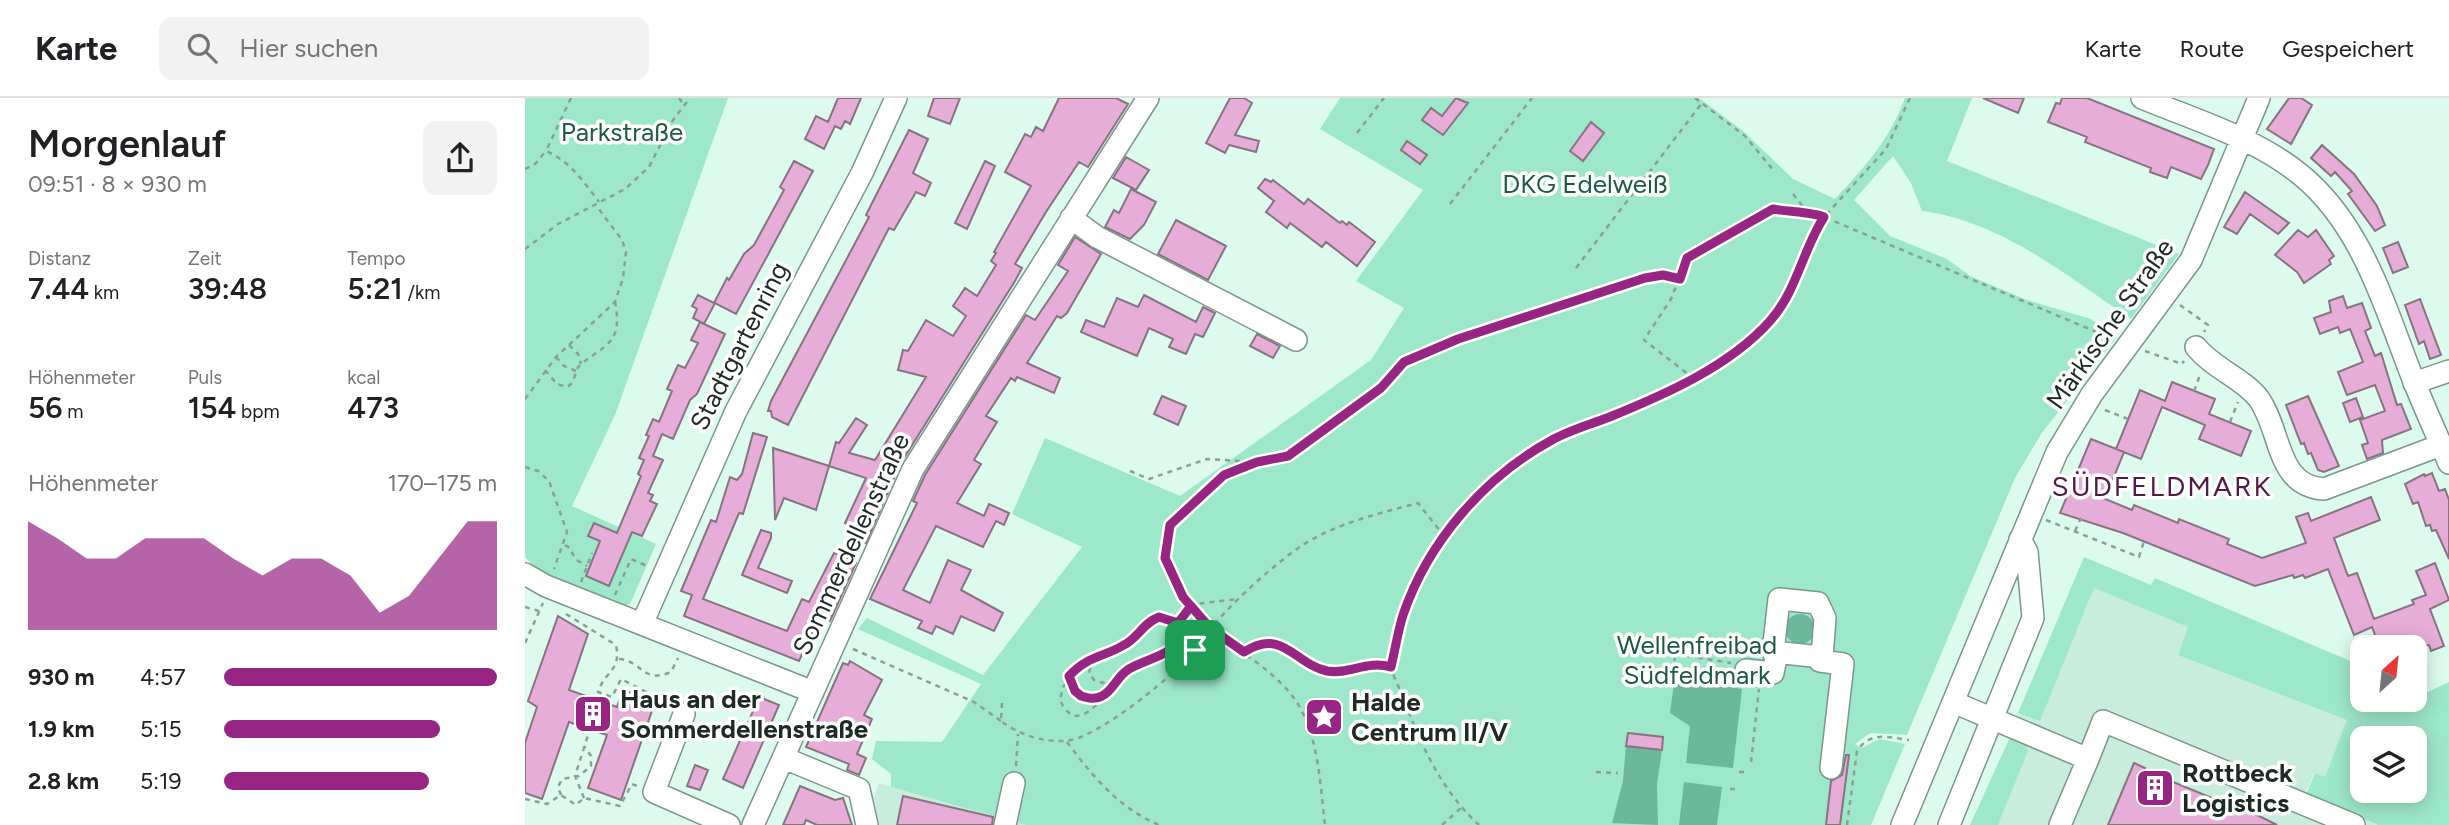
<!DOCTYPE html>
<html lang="de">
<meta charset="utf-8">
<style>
body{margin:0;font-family:Figtree,sans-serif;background:#f2f2f2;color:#202124;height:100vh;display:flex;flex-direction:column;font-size:26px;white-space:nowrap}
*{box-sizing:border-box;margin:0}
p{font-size:23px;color:#757577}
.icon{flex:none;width:38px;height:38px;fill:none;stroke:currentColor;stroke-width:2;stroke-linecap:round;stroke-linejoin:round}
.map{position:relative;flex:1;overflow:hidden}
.drawer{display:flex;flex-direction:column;background:#fff;width:525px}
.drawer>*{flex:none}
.needle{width:46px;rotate:27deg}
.buttons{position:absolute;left:1825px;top:537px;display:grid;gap:14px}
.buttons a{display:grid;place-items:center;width:77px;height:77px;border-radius:14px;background:#fff;box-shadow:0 4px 18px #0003;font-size:35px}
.pin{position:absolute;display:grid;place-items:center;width:60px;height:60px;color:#fff;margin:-30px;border-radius:14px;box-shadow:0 4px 10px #0006}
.round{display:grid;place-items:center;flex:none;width:74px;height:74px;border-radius:14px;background:#f2f2f2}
.head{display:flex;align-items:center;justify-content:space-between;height:119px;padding:0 28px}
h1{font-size:38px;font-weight:600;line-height:52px}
.metrics{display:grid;grid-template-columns:repeat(3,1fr);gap:10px;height:119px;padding:7px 28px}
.metrics div{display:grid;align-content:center}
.metrics b{font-size:30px;font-weight:600}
.metrics small{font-size:19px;font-weight:400}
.metrics p{font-size:19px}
.chart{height:196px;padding:14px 28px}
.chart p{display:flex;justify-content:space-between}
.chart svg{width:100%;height:126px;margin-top:7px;fill:#972583;opacity:.7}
ul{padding:0 28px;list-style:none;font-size:23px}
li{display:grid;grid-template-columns:112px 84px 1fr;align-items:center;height:52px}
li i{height:18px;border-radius:9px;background:#972583}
header{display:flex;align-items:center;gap:42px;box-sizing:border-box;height:98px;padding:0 35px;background:#fff;border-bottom:2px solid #e0e0e0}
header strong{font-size:33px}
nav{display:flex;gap:38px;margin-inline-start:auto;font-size:24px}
.search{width:490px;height:63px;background:#f2f2f2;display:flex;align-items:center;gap:18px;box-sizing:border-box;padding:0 24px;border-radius:14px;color:#757577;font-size:26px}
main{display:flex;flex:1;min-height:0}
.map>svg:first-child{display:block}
.built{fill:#c8eddd}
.green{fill:#9de7ca;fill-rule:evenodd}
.water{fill:#6db79c}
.building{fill:#e5add7;stroke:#887382;stroke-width:2}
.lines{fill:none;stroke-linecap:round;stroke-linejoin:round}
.minor-casing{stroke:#7b978c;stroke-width:24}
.path{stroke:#8aa097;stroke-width:2.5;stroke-dasharray:5 5;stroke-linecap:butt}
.minor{stroke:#fff;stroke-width:21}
.route-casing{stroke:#fff;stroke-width:14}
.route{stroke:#972583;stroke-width:9}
.labels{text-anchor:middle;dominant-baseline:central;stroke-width:7;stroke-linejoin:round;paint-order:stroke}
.park-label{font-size:26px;fill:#1e5946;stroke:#fff}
.street-label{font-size:26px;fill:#1e2a25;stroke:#fff}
.poi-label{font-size:26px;font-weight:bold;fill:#1e2a25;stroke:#fff;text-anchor:start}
.neighbourhood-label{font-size:28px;letter-spacing:2px;fill:#511b47;stroke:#fff}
</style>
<header>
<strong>Karte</strong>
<div class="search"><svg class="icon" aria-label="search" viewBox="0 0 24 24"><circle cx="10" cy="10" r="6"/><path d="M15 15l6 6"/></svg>Hier suchen</div>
<nav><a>Karte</a><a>Route</a><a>Gespeichert</a></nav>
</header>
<main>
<section class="drawer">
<div class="head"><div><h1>Morgenlauf</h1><p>09:51 · 8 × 930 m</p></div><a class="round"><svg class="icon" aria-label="share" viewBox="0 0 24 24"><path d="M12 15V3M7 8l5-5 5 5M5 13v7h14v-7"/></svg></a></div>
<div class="metrics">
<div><p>Distanz</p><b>7.44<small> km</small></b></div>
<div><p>Zeit</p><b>39:48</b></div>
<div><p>Tempo</p><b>5:21<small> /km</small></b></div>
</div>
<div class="metrics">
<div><p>Höhenmeter</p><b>56<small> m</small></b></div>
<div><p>Puls</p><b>154<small> bpm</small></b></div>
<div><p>kcal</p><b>473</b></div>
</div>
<div class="chart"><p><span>Höhenmeter</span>170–175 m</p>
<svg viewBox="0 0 160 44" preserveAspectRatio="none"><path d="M0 44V6L10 12L20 19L30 19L40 12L50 12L60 12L70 19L80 25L90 19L100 19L110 25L120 38L130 32L140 19L150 6L160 6V44z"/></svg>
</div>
<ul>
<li><b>930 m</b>4:57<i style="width:100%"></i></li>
<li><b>1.9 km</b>5:15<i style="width:79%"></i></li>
<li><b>2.8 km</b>5:19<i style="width:75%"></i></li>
</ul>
</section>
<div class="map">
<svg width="1924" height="727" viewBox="0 0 1924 727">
<rect width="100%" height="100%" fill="#dcfaed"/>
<path class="built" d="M1569 490 1664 529 1653 557 1823 622 1800 680 1789 675 1780 697 1852 727H1473L1503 653 1486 637 1493 615 1515 622Z
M354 685 501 727H354L349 699Z"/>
<path class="green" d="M0 0H203L90 317 47 408 131 446 105 506 97 508 18 477 0 459Z
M815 0H1174L1218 33 1268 81 1310 101C1340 69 1365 41 1380 0H1447L1422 63 1654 156 1606 221C1542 178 1476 123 1397 113L1386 85 1368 58 1329 102 1365 138 1422 161 1445 178 1502 202 1566 221 1592 239 1516 336 1490 380 1382 637 1345 635 1330 646 1337 650 1354 641 1380 646 1346 727H501L366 689V676L347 661 351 643 417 644 456 586 333 531 342 520 458 577 557 449 487 416 520 340 655 398 846 262 879 210 831 183 898 92 795 31Z
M1559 459 1626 487 1630 480 1837 568 1838 602H1890V589L1903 594 1924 584V727H1853L1781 697 1790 675 1800 679 1822 622 1653 557 1663 529 1569 490 1515 623 1493 615ZM1838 640H1890V693H1838Z
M1486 637 1499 643 1503 653 1473 727H1445Z"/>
<path class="water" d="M1260 531a15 15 0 1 1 30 0a15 15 0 1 1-30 0Z
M1169 582 1217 591 1208 670 1161 665 1165 628 1145 615 1149 584 1167 586Z
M1101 648 1137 652 1132 686 1133 727 1087 725 1098 683Z
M1159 684 1197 689 1192 727H1154Z"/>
<path class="building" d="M313 0H336L325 26 320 23 316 31 310 28 299 51 280 41 291 18 303 24Z
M409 0H435L425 26 403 18Z
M534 0H591L603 6 563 69 554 64 521 114 490 166 497 170 490 183 374 368 341 445 321 436 325 427 320 425 341 380 304 368 291 412 259 400 250 422 248 350 304 368 311 344 314 345 331 320 342 327 324 355 350 362 401 279 373 272 378 252 383 253 401 222 428 238 441 218 428 208 440 190 452 198 471 167 466 163 471 155 469 154 506 88 480 74 500 36 506 39 511 29 518 33Z
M705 0H719L727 5 710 37 734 43 731 54 704 47 700 55 681 45Z
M931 0 943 5 918 37 897 22 906 10 917 18Z
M1458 0H1499L1493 15Z
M1537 0H1562L1689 51 1683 67 1676 81 1646 69 1642 80 1625 74 1626 70 1560 44 1562 39 1523 24 1531 5 1535 6Z
M1764 0H1776L1787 7 1766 46 1742 31Z
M1066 24 1079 35 1058 63 1045 53Z
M384 32 403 41 388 75 406 85 400 98 391 94 369 132 364 130 263 327 247 319 246 313H243L246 303 344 119 341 117Z
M882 43 902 57 895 66 876 52Z
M1797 47 1829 76 1852 108 1860 127 1850 133 1823 96 1827 93 1810 74 1806 78 1786 60Z
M601 59 624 72 611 92 588 80Z
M269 63 288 73 211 216 190 205 179 226 168 220 172 211 167 208 173 197 189 205 202 180 204 182 219 156 229 147 259 92 255 89Z
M460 63 470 68 442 131 430 125Z
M740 81 746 84 748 82 779 106 783 101 815 125 817 123 822 127 824 124 850 144 832 168 801 144 797 149 765 125 762 130 741 114 749 103 733 90Z
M606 91 631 104 619 127 605 141 580 129 589 112 594 115Z
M1720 94 1764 125 1753 136 1725 116 1712 136 1699 129Z
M651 122 701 148 683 182 633 156Z
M1773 132 1783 139 1791 132 1809 158 1804 162 1806 166 1779 185 1772 174 1750 157Z
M550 139 576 156 542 215 536 220 532 218 502 265 535 280 529 295 492 279 490 283 486 280 461 318 472 324 449 362 456 366 432 405 459 418 464 406 484 415 479 427 471 423 458 449 411 428 378 492 405 505 423 462 446 472 436 492 478 515 469 533 436 518 428 536 411 528 407 536 393 530 397 523 345 501 392 405 388 403 400 377 501 217 510 222 543 173 533 167Z
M1873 144 1883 169 1868 175 1858 150Z
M619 197 671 224 678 209 690 215 678 239 670 236 661 256 644 249 648 241 624 230 612 258 556 234 561 222 579 229 592 200 613 209Z
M1818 198 1822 210 1837 205 1846 230 1840 233 1850 258 1856 255 1872 307 1876 306 1886 331 1857 342 1858 355 1842 361 1837 347 1843 345 1835 322 1860 313 1850 287 1822 297 1813 274 1838 264 1825 231 1815 235 1813 229 1795 236 1789 220 1806 214 1804 203Z
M1895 201 1916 257 1905 261 1899 243 1894 246 1880 207Z
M175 224 200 236 172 296 165 302 148 341 137 336 128 358 138 362 123 395 128 397 125 403 132 406 117 438 107 434 84 488 61 478 75 443 63 438 69 425 92 435 116 378 113 376 119 362 114 360 124 338 121 337 128 321 134 324 147 293 142 291 153 267 160 270 173 245 166 242Z
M732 236 755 248 748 260 725 248Z
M1647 284 1690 301 1684 316 1726 333 1716 358 1674 341 1680 327 1637 309 1616 361 1591 351 1615 292 1640 303Z
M637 298 661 308 653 327 629 316Z
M1783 298 1814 368 1799 374 1793 372 1786 355 1783 356 1779 345 1776 346 1761 307Z
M1831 300 1838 319 1825 324 1818 305Z
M228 335 242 339 218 416 214 415 178 501 262 533 277 501 284 504 309 455 331 465 305 523 295 518 274 563 159 518 167 497 156 493 186 422 191 424 205 379 212 382 217 376Z
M1566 341 1599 354 1580 401 1607 412 1609 407 1653 425 1654 421 1704 441 1702 446 1737 460 1781 445 1771 419 1783 415 1786 423 1846 399 1855 422 1809 440 1823 478 1832 475 1849 521 1889 506 1887 502 1901 497 1891 473 1910 465 1924 502 1905 511 1919 548 1906 553 1904 547 1855 550 1847 529 1829 537 1803 471 1780 480 1778 477 1769 480 1768 477 1730 488 1598 435 1535 415Z
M1907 375 1914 393 1920 391 1924 402V461L1911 432 1907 433 1905 427 1901 428 1893 404 1888 406 1880 386 1899 376 1900 378Z
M236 432 246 435V440L233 470 267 483 262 495 217 477Z
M33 518 63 536 44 592 92 609 98 591 129 607 96 702 63 690 82 637 44 624 17 701 0 695V645L12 609 3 603Z
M325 563 357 582 339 617 347 621 332 656 341 660 334 677 322 672 324 666 281 649 318 565 323 567Z
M229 597 254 607 218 690 198 681 229 611 224 609Z
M1103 635 1138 639 1137 652 1101 648Z
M1321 657H1324L1315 727H1301L1306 683 1317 677Z
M1609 665 1620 670 1619 672 1711 710 1712 707 1752 727H1583Z
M170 667 183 672 175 692 162 688Z
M275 688 310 702 318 700 327 727H292L281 722 279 727H258Z
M378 698 468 719 467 727H372Z"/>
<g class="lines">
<defs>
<path id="minor" d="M1617 0C1670 22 1731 40 1776 77 1838 128 1860 210 1888 281 1899 309 1912 337 1924 365
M546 120 572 139 771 242
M1671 249C1689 271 1718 280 1734 301 1757 334 1751 388 1799 391L1916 347
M1889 285 1924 273
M0 476 21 488 288 594
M1254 501 1293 505 1300 520 1297 559 1248 554Z
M117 526 211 313 337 75 371 0
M1294 559 1295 563 1318 566 1306 670
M1221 572 1248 575 1252 554
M1428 604 1563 661 1578 623 1829 727
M159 616 129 694 204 727
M259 660 334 691 342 727
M228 727 388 371 623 0
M480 727 489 685
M1377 727 1532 354 1567 296 1666 162 1734 0
M1424 727 1508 520 1502 454 1495 441
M1535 727 1563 661"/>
</defs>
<use href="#minor" class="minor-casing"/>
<path class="path" d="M46 0 21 53C46 64 58 83 74 104
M154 0 158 6
M1170 0 1220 38 1249 73
M1385 0 1361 51 1299 119 1588 241
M832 35 859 0
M0 71 10 66 21 53
M1268 96 1279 110 1288 114
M925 106 1007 0
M0 151 33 126 100 91 124 69 148 22 165 0
M1051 170 1177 5
M1655 207 1683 227 1679 234
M44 247 53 256 56 266
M1620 253 1657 266 1659 263
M31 259 39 268 51 273
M20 272 32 286 42 289C52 283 48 273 56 266 82 246 98 244 90 204
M1669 293 1675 277
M0 301 31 259 90 204 98 180 101 154 97 142 70 106
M1580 312 1603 321
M1705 324 1713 304
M730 365C720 369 709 372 700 377 690 383 649 418 645 427 628 463 660 508 686 530 714 555 749 571 771 603 794 638 795 687 800 727
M0 369 13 373 24 383 42 434 29 471
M605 373 624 381 682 361 731 364 763 358 856 290 879 264 933 241 1120 180 1138 178 1155 181
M1521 422 1614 459 1619 443
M1550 433 1556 420
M919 438C895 478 873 519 867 566 866 575 873 587 877 596 895 645 915 691 954 727
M40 447 45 450 50 461 62 468
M56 484 67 455
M90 497 106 461 122 468
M0 509 14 513
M41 516 91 547C96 574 81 571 73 594L87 599 96 581 131 599 137 610 143 611
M653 525 670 506 713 501
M0 545 18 505
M652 546 656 534 653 525 634 519 623 523 599 548 555 566 538 589 535 602C555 647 587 582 603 572 619 562 638 559 652 546L670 552
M328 551 449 604 476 623
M719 554C757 529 768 565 802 573 824 577 842 562 865 569
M567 560 564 575 569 582 578 585 592 580
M94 561C118 563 117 586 146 574L153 560
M1149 573 1150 556 1206 565
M544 578C548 595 561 607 579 597
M477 605 476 623C493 636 516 644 539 643 573 642 655 572 677 546 681 541 683 533 688 528 710 502 738 477 765 456 802 427 849 417 893 405L919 438C945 399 986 366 1026 343 1046 331 1070 325 1091 317 1144 295 1205 267 1245 223 1272 193 1278 151 1299 119 1287 114 1263 114 1248 111L1162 160 1146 201 1119 242 1168 280
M542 644C568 679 594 710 634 727
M1226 664 1234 591
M491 668 493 636
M1071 674 1093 675
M1214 674H1221
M1205 691H1211
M36 697 33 689 37 681 54 678 66 668V658L59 648
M59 700 50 678 64 634
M0 701 22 706 36 697 51 707 59 700 95 708 107 686 112 688
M917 727 936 710
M1322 727 1332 653C1345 633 1363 639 1384 642"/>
<use href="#minor" class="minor"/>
</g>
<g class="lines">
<defs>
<path id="route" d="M670 552 652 547C638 559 620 562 604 571 592 578 588 593 577 598 570 602 563 600 556 598L550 593 544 578C564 557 577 560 599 547 613 540 618 525 634 519L653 525 666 508 685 530 719 554C758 529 769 566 802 573 825 577 841 562 866 569 870 552 873 533 878 517 903 444 959 379 1027 342 1045 332 1067 326 1087 318 1141 296 1205 268 1245 223 1272 193 1278 151 1299 119 1287 114 1263 114 1248 111L1162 160 1155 181 1138 177 1120 180 933 241 879 264 856 290 763 358 732 364 699 377 645 427 640 460 658 499 685 530 670 552"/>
</defs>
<use href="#route" class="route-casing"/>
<use href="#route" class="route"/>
</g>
<defs>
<symbol id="building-square" viewBox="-11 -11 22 22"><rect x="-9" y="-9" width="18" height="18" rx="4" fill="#972583" stroke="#fff"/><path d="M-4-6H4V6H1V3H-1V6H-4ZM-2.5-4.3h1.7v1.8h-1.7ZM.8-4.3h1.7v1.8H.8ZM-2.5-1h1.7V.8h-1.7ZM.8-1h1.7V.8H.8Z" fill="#fff"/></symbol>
<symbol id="sight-square" viewBox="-11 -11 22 22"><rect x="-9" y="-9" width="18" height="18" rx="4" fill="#972583" stroke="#fff"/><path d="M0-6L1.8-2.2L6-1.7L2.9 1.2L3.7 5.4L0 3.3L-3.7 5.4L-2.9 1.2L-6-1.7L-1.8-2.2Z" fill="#fff"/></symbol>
</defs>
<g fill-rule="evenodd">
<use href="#building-square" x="46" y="594" width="44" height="44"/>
<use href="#sight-square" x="777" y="597" width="44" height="44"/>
<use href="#building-square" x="1608" y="668" width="44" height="44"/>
</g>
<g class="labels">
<g class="park-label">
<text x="97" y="34">Parkstraße</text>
<text x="1060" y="86">DKG Edelweiß</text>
<text x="1172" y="547">Wellenfreibad<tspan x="1172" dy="30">Südfeldmark</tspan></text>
</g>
<g class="street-label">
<text transform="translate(1585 226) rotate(-55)">Märkische Straße</text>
<text transform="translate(214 248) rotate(-63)">Stadtgartenring</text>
<text transform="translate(326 446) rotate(-65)">Sommerdellenstraße</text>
</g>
<g class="poi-label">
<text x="95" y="601">Haus an der<tspan x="95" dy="30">Sommerdellenstraße</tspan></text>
<text x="826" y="604">Halde<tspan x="826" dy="30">Centrum II/V</tspan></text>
<text x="1657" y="675">Rottbeck<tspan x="1657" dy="30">Logistics</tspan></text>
</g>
<g class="neighbourhood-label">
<text x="1637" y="388">SÜDFELDMARK</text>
</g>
</g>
</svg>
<div class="buttons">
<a><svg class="needle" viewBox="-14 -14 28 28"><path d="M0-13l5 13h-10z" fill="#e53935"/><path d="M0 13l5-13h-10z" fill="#757577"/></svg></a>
<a><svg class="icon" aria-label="layers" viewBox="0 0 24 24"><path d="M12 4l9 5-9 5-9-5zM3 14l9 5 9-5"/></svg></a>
</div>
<div class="pin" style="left:670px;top:552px;background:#1e9e55"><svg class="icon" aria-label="arrive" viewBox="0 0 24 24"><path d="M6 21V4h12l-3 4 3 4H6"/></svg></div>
</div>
</main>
